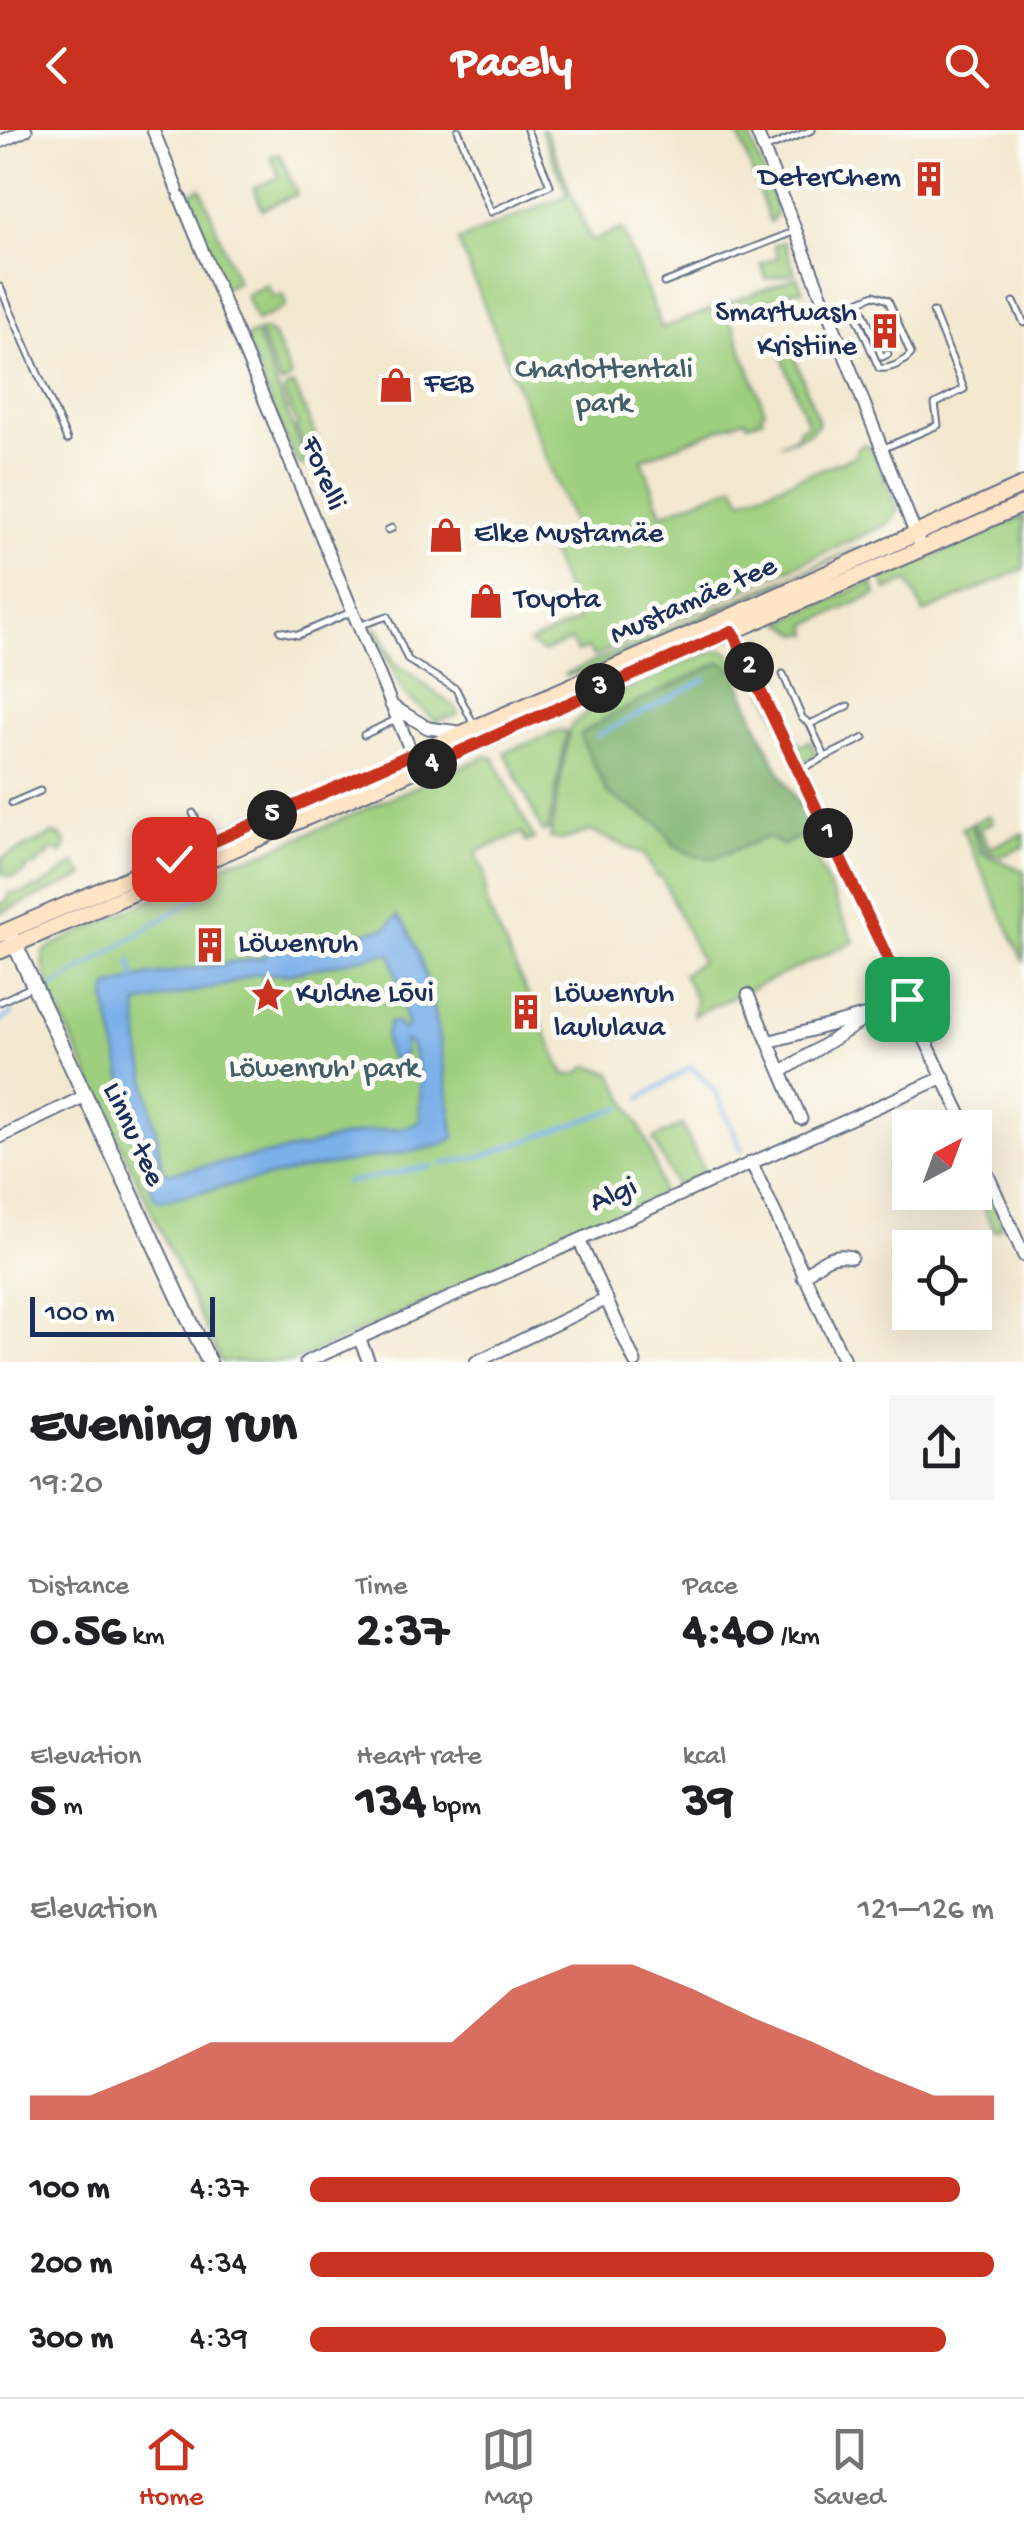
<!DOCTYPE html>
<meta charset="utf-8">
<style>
body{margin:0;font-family:"Gochi Hand",sans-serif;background:#f6f6f6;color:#202124;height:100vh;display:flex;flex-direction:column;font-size:38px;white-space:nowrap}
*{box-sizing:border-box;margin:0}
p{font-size:32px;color:#757577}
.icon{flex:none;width:55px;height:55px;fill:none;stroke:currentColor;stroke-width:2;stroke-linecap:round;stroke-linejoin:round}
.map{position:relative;height:1232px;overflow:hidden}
.details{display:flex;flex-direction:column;background:#fff;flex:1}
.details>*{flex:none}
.needle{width:65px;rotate:41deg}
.fabs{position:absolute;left:892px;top:980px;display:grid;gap:20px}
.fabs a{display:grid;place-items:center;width:100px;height:100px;border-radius:0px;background:#fff;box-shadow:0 10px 40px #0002;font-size:50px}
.scale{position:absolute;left:30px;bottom:25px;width:185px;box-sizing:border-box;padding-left:10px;border:5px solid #1b2f5e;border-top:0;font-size:28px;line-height:35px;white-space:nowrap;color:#1b2f5e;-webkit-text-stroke:8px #fdfcf7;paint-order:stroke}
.pin{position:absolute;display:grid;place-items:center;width:85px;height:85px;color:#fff;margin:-42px;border-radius:20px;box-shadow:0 5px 15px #0006}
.km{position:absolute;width:50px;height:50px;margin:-25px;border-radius:50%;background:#222;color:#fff;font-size:28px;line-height:50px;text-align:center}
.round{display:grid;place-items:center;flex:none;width:105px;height:105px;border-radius:0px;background:#f6f6f6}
.overview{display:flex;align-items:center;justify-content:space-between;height:170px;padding:0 30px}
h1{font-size:55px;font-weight:700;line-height:75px}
.stats{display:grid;grid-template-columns:repeat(3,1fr);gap:15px;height:170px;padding:10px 30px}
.stats div{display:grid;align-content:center}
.stats b{font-size:50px;font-weight:700}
.stats small{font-size:28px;font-weight:400}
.stats p{font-size:28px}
.chart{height:280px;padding:20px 30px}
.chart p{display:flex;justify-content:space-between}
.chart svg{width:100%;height:180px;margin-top:10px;fill:#c8321e;opacity:.7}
ul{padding:0 30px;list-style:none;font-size:32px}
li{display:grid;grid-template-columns:160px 120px 1fr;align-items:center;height:75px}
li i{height:25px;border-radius:12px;background:#c8321e}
header{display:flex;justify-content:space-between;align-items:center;height:130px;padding:0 30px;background:#c8321e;color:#fff;font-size:45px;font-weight:700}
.menu{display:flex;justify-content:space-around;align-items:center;height:140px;border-top:2px solid #e0e0e0;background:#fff;font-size:28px;color:#757577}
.menu a{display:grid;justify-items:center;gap:5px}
.menu .current{color:#c8321e}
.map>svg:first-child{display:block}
.green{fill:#9ecf7e;stroke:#5c7f6e;stroke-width:2.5}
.forest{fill:#7eb26d;stroke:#4c7066;stroke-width:2.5}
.water{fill:#7bb0e9;stroke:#4b70a4;stroke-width:2.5;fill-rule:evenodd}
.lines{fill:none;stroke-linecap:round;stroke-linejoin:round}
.stream{stroke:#7bb0e9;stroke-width:4}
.service-casing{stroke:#667085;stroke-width:9}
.minor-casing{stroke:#667085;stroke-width:15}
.tertiary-casing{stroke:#667085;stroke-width:18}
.secondary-casing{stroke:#667085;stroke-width:19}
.service{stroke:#fff;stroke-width:5}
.minor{stroke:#fff;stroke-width:11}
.tertiary{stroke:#fff;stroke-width:14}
.secondary{stroke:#ffe4c6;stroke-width:15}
.route-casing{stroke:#fff;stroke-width:20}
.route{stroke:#c8321e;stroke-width:12}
.labels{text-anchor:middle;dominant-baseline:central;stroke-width:10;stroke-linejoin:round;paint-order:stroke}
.poi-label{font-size:30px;fill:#1b2f5e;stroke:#fdfcf7;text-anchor:start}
.park-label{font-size:30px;fill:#425f68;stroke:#fdfcf7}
.street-label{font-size:30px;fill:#1b2f5e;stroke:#fdfcf7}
</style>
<header><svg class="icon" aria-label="back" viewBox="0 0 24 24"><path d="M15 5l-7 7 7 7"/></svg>Pacely<svg class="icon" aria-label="search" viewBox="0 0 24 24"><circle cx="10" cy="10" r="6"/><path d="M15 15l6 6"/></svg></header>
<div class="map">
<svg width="1024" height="1232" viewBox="0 0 1024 1232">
<rect width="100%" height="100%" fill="#fdfcf7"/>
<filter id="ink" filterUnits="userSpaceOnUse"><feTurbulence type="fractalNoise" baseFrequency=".01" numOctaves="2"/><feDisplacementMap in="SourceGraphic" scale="20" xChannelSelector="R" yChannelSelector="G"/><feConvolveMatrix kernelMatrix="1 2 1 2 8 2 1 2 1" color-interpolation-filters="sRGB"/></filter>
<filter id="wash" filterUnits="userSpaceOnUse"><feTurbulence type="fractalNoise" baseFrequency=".0048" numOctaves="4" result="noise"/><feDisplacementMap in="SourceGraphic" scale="40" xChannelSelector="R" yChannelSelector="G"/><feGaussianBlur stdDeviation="2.25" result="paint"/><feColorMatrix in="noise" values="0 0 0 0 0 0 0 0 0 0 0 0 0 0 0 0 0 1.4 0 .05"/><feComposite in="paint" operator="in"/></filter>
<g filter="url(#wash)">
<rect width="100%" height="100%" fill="#f2e8ce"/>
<path class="green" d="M541 0H545L591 111 622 99 662 198 797 147 803 161 796 160 730 187 765 281 761 283 763 288 748 294 745 289 642 329 662 384 735 355 742 370 855 326 857 318 864 314 873 319 898 381 888 394 593 527 588 518 577 522 571 511 542 522 529 513 578 491 546 411 575 399 458 111 568 65Z
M737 0H747L776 78V85L770 92Z
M279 23 297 64 262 79 254 58 279 47 271 26Z
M201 58 237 152 226 157 223 156 186 69 187 65Z
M784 112 795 143 766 149 761 134 778 127 774 115Z
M267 155 273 167 282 164 286 174 282 179 256 191 246 165Z
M265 200 274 207 291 247 283 254 279 252 259 202Z
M256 203 307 334 303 336 295 330 246 212 248 206Z
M787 207 819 293 809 303 780 314 799 304 798 299 808 295 776 211Z
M291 255 295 257 322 321 320 326 310 332 296 297 298 295 283 262Z
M1024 386V439L924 483 908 451 887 460 882 448Z
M858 418 592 540 565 546V544Z
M872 452 876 464 807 495 810 504H799L782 492Z
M373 497 380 501 393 531 457 579 458 585 436 591 404 564Z
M764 508 781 546 769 551 799 616 810 611 816 624 806 631 797 627 744 517Z
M724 520 730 524 741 559 779 642 802 677 813 723 854 812 693 885 696 871 683 844 701 831 661 746 656 747 645 725 591 701 562 710 550 708 570 597C589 574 694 523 724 520Z
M563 600 567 603 548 701 543 702 505 622Z
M486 626 494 628 534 709 526 712 522 703 476 722 484 742 487 776 565 945 578 944 588 936 612 943C631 981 657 1022 661 1065L292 1232H221L53 868 44 838 43 823 51 816 232 731 262 724Z
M989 685 993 692 980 698 990 718 1024 703V717L1001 726 984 720 973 693Z
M971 694 981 722 1024 741V832L962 698Z
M53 704 61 706 66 714 62 723 55 720 47 723 48 727 38 732V735L24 738 25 742 13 747 2 744V728Z
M75 733 85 746 0 783V774L7 771 9 763C34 765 56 748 75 733Z
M682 995 705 1043 676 1057 653 1009Z
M975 1041 981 1044 1002 1091 1000 1098 994 1101 975 1059Z"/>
<path class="forest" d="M721 532 735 541C749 574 761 607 778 638 789 661 807 677 806 704L783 715 767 707 715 728 695 726 675 716 660 695 608 664 581 608V604L613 584Z"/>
<path class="water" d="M397 786C431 815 446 959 455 1007L441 1015 403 1023 305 1039 160 1071 154 1067 138 1022 106 870 108 857 146 846 264 827 267 822 386 798ZM386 823 392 825 407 896 403 901 397 893 390 892C384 903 384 916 390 927L397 930 404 925V910L411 914 420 947V991C408 999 402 998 389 999 368 1001 327 1009 308 1017L168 1043 163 1041 140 916 137 874 225 855 255 844H287Z"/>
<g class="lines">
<path class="stream" d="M597 606 706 549
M131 831 135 848
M52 858 206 762 212 741
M0 891 13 883
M641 968 691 937 714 959 742 1020
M443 1034 483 1026 622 977
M345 1053 432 1036"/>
</g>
</g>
<g filter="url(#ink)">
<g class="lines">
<defs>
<path id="service" d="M458 0 491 82 550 55 527 0
M764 19 812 0
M664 153 793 102
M0 157 67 310
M1014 172 1024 193
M854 180 863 181 882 227 888 224
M834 189 854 180 856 173 874 165 888 170 911 224C904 232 890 240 879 238L854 180
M884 318 938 295 935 274 964 259 933 182
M388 400 392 398
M361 495 388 486 408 530 456 559 474 595
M280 501 298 505 349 483
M783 544 802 588 810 594
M364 605 397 589
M825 627 810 594 848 576
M799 640 864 608
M12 673 40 661
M193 683 206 711
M0 872 33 856"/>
<path id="minor" d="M153 0 177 59
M756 0 918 410
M0 12 26 0
M180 67 415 631
M732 501 967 998
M391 575 428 598 459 602
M748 865 801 989
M768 912 874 883 907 869
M781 942 862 891
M0 1007 83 967
M975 1016 1024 1126
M751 1032 845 1232
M579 1110 635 1232
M803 1147C819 1133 830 1122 851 1127
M359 1208 369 1232
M306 1232 944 947
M476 1232 607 1169"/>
<path id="tertiary" d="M11 806 209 1232"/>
<path id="secondary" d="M0 804 726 489 1024 355
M0 821 1024 374"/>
</defs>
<use href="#service" class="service-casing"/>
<use href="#minor" class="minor-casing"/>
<use href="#tertiary" class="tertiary-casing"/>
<use href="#secondary" class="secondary-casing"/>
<use href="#service" class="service"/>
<use href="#minor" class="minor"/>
<use href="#tertiary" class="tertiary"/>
<use href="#secondary" class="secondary"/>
</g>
</g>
<g class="lines" filter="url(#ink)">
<defs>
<path id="route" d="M174 729 412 624 418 640 732 501 907 869"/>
</defs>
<use href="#route" class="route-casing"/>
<use href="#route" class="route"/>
</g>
<defs>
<symbol id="building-bare" viewBox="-9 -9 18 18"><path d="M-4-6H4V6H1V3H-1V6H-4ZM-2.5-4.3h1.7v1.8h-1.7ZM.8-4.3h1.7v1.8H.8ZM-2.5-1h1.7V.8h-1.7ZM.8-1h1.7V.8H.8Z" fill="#c8321e" stroke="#fdfcf7" stroke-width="2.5" paint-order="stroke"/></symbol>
<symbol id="shop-bare" viewBox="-9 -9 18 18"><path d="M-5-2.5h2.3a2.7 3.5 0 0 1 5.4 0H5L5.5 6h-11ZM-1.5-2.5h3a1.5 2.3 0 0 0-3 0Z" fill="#c8321e" stroke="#fdfcf7" stroke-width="2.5" paint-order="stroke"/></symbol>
<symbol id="sight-bare" viewBox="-9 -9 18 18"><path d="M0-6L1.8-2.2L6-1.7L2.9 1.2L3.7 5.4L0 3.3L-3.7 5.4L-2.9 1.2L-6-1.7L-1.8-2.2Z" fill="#c8321e" stroke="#fdfcf7" stroke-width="2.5" paint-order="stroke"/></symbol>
</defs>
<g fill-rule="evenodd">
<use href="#building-bare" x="904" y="24" width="50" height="50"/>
<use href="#building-bare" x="860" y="176" width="50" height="50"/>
<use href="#shop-bare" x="371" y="230" width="50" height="50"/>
<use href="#shop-bare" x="421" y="380" width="50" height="50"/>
<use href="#shop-bare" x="461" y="446" width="50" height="50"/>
<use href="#building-bare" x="185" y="790" width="50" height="50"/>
<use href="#sight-bare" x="243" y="840" width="50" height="50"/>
<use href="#building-bare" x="501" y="857" width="50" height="50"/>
</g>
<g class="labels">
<g class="poi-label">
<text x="901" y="49" text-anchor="end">DeterChem</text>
<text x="857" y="184" text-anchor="end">Smartwash<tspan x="857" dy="34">Kristiine</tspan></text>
<text x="424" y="255">FEB</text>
<text x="474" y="405">Elke Mustamäe</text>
<text x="514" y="471">Toyota</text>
<text x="238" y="815">Löwenruh</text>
<text x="296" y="865">Kuldne Lõvi</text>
<text x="554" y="865">Löwenruh<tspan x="554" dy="34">laululava</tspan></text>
</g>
<g class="park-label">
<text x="604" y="241">Charlottentali<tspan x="604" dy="34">park</tspan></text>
<text x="324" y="940">Löwenruh' park</text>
</g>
<g class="street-label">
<text transform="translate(322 344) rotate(68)">Forelli</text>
<text transform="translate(694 472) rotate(-24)">Mustamäe tee</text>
<text transform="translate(132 1005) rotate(65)">Linnu tee</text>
<text transform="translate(614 1066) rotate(-24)">Algi</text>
</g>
</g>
</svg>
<div class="fabs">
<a><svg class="needle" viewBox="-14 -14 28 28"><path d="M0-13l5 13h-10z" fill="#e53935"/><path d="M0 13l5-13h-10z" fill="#757577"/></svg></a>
<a><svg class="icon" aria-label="locate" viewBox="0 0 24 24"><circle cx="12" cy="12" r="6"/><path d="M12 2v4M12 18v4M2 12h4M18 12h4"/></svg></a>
</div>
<div class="scale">100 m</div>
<div class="pin" style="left:907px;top:869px;background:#1e9e55"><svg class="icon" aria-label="arrive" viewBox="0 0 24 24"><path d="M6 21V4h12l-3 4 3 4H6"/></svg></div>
<div class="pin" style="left:174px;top:729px;background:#d93025"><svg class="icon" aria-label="check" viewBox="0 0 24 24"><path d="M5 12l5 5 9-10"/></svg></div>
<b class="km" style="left:828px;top:703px">1</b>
<b class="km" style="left:749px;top:537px">2</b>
<b class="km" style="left:600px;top:558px">3</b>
<b class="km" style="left:432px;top:634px">4</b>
<b class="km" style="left:272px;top:685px">5</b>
</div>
<section class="details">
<div class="overview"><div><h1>Evening run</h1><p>19:20</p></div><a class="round"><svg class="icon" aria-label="share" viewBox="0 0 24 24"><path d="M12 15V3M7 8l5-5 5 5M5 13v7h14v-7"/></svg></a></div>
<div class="stats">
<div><p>Distance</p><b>0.56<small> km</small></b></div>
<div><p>Time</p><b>2:37</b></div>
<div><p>Pace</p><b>4:40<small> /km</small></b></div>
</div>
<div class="stats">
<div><p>Elevation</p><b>5<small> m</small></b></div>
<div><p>Heart rate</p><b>134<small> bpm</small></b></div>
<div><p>kcal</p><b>39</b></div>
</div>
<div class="chart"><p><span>Elevation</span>121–126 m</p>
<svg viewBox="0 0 160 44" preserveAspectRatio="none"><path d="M0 44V38L10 38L20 32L30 25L40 25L50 25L60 25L70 25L80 12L90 6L100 6L110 12L120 19L130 25L140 32L150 38L160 38V44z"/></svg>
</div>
<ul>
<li><b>100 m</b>4:37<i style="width:95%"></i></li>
<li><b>200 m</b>4:34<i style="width:100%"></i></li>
<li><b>300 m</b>4:39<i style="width:93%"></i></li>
</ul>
</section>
<nav class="menu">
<a class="current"><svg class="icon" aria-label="home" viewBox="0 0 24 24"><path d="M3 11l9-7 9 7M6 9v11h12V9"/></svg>Home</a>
<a><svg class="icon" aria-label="map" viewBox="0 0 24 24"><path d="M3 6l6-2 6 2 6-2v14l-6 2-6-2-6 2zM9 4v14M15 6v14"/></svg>Map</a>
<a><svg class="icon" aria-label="saved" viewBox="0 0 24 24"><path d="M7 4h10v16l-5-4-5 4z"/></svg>Saved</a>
</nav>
